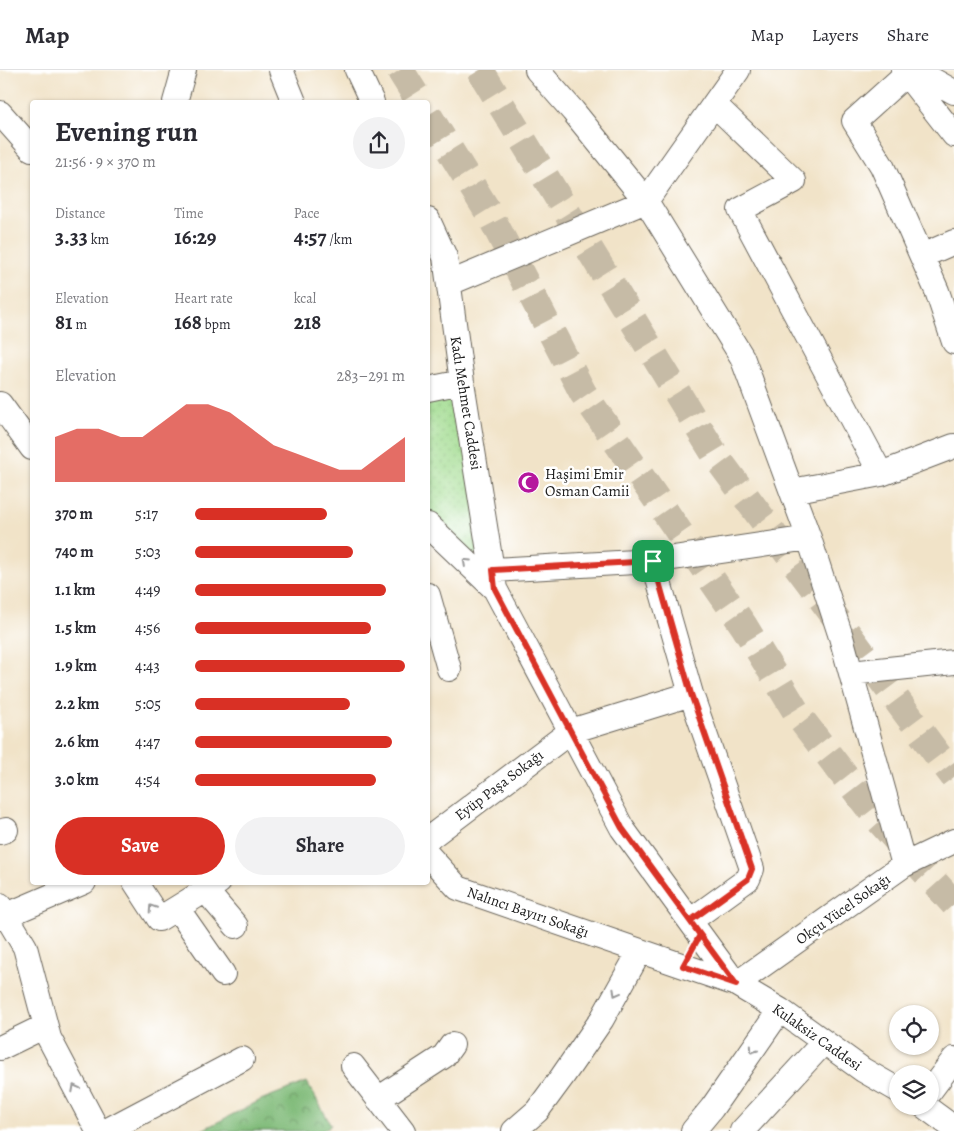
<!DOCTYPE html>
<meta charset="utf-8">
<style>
body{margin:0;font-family:Alegreya,serif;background:#f2f2f3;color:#2b2b33;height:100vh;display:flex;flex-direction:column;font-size:19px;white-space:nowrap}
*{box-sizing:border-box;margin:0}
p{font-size:16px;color:#7c7c81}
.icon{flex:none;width:28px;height:28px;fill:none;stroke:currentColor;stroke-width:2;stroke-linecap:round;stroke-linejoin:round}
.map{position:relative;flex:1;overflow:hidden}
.panel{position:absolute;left:30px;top:30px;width:400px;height:785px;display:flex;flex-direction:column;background:#fff;border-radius:5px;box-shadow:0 1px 4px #0004}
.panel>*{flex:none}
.controls{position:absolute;left:889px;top:935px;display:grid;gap:10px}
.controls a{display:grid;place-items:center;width:50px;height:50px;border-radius:50%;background:#fff;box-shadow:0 1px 4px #0004;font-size:25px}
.pin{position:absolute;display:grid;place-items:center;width:42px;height:42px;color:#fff;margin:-21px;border-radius:10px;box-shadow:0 2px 8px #0006}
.round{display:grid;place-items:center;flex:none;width:52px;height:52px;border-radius:26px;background:#f2f2f3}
.overview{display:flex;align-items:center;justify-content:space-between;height:85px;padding:0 25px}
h1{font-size:28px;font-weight:700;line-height:38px}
.metrics{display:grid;grid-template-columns:repeat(3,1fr);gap:8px;height:85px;padding:5px 25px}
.metrics div{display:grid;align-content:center}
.metrics b{font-size:21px;font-weight:700}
.metrics small{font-size:14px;font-weight:400}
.metrics p{font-size:14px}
.chart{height:140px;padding:10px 25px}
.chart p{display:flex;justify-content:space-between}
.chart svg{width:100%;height:90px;margin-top:5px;fill:#d93025;opacity:.7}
.action{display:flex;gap:10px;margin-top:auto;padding:10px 25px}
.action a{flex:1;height:58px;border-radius:30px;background:#d93025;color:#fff;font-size:20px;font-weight:700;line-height:58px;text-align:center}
.action a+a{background:#f2f2f3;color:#2b2b33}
ul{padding:0 25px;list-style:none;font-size:16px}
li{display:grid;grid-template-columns:80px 60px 1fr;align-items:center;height:38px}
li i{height:12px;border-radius:6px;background:#d93025}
header{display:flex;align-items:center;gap:30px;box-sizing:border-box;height:70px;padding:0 25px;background:#fff;border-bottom:1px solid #e1e1e2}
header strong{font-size:24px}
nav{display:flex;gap:28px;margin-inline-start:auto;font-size:18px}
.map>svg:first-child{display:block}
.forest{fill:url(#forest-crowns);stroke:#4e6c4a}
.park{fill:url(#park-dots);stroke:#5e7c55}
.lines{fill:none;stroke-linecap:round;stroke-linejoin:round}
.major-tunnel{stroke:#c6bba6;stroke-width:28;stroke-dasharray:28 14;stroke-linecap:butt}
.minor-casing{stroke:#676258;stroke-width:26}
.minor{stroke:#fff;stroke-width:24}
.oneway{stroke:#999}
.route-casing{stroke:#fff;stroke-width:10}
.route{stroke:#d93025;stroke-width:6}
.labels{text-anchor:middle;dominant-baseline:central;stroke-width:5;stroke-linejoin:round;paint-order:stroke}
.street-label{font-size:15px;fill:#1c1c1c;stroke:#fff}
.poi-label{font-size:15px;fill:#1c1c1c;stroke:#fff;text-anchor:start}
</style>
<header>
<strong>Map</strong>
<nav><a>Map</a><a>Layers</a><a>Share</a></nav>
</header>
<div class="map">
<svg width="954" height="1061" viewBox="0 0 954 1061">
<defs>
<pattern id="forest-crowns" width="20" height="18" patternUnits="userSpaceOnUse" patternTransform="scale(1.25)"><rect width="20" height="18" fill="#80bb79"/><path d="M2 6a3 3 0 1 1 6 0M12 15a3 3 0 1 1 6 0" fill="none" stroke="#689762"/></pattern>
<pattern id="park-dots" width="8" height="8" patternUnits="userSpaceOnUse" patternTransform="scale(1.25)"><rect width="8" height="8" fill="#a0db8e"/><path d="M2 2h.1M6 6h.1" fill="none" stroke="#89bb7a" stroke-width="1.8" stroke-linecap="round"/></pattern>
</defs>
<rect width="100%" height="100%" fill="#fff"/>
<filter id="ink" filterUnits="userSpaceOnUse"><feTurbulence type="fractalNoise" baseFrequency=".02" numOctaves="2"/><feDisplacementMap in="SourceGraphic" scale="10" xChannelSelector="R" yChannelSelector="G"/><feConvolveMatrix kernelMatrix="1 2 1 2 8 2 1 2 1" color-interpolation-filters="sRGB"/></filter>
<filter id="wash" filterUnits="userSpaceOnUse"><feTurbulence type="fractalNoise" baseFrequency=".0096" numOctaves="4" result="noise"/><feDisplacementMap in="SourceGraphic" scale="20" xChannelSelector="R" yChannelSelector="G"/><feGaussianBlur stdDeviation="1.12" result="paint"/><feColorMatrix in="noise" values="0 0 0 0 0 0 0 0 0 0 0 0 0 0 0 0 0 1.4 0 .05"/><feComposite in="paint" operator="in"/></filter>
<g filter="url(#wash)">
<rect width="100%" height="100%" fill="#f1e3c8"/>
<path class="forest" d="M307 1012 331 1055 322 1061H200L263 1029Z"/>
<path class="park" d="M459 318 486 501 428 445V323Z"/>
</g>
<g filter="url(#ink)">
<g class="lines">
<path class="major-tunnel" d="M400 0 420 32
M480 0 717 388 954 707
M428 45 490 145 583 323 744 556 800 648 877 748 954 834"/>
<defs>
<path id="minor" d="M281 0 294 32
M357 0 372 32
M537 0 573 41 646 131 742 287 809 468 841 567 904 795
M903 0 954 65
M915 0 954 22
M906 4 854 51 882 96 937 221 954 272
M175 32 184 0
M714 34 794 111 740 140 881 404
M0 43 32 79
M428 150 445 187 462 312 495 519
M922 186 954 172
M450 213 646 131 738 0
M428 319 462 312
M0 334 32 378
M792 421 881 404 954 376
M428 455 495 519 622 758 736 914
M653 491 691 624 752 799 748 809 690 851
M493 500 653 491 809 468
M428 525 449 599
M851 603 954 592
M0 762 6 760
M428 769 571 661 691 624
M428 785 458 818 736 914 780 940 863 1000 898 1020
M135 812 159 849 219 812
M206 821 236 856
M0 835 25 877 49 968 98 1061
M177 838 223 904
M0 848 84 812
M736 914 904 795 954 771
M0 978 45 956
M353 996 403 1061
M930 1021 954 989
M378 1029 444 986 452 975
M924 1036 954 1058
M106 1061 242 989
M514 1061 537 1041 562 1007 602 949 640 881
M693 1061 712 1038 780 940
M742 1061 824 972"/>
</defs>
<use href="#minor" class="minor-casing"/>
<use href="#minor" class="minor"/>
</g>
<defs><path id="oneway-chevron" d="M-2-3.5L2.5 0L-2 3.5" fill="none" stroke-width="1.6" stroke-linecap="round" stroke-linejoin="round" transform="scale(1.25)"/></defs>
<g class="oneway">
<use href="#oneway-chevron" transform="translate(466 492) rotate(-137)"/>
<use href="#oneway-chevron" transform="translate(152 838) rotate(-123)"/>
<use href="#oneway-chevron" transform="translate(616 923) rotate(119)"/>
<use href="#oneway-chevron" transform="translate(753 980) rotate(125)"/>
<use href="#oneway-chevron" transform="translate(75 1018) rotate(-118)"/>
</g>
</g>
<g class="lines" filter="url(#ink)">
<defs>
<path id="route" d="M653 491 691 624 752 799 748 809 690 851 700 865 683 896 736 914 622 758 495 519 493 500 653 491"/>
</defs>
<use href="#route" class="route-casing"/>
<use href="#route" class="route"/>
</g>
<defs>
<symbol id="mosque-disc" viewBox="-11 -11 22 22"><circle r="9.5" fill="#b5179e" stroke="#fff"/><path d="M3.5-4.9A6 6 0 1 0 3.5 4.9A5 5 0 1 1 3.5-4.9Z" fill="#fff"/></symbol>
</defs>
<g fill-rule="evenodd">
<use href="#mosque-disc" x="516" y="400" width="25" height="25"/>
</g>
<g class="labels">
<g class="street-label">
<text transform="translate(466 333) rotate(81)">Kadı Mehmet Caddesi</text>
<text transform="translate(499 715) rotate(-37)">Eyüp Paşa Sokağı</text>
<text transform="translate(843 839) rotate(-35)">Okçu Yücel Sokağı</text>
<text transform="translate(528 842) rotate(19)">Nalıncı Bayırı Sokağı</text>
<text transform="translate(817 967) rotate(35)">Kulaksiz Caddesi</text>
</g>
<g class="poi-label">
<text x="545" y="404">Haşimi Emir<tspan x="545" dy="17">Osman Camii</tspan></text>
</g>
</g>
</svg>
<div class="controls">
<a><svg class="icon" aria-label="locate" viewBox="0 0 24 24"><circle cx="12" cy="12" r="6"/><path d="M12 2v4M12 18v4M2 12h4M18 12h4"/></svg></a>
<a><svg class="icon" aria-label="layers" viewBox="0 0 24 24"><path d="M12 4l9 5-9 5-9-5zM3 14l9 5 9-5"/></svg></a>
</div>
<div class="pin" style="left:653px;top:491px;background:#1e9e55"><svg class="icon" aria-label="arrive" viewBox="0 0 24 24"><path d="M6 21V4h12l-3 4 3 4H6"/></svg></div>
<section class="panel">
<div class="overview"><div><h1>Evening run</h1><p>21:56 · 9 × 370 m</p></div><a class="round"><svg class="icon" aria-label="share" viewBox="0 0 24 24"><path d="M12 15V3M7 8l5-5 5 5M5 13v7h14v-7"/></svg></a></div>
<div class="metrics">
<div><p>Distance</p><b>3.33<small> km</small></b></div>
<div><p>Time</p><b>16:29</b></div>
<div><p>Pace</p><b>4:57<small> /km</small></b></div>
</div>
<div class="metrics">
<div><p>Elevation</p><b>81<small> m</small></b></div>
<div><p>Heart rate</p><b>168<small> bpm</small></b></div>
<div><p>kcal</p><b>218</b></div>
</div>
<div class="chart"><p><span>Elevation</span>283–291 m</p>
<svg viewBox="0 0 160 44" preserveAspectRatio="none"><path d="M0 44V22L10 18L20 18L30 22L40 22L50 14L60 6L70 6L80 10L90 18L100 26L110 30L120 34L130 38L140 38L150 30L160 22V44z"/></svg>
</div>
<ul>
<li><b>370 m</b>5:17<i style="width:63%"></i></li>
<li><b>740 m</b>5:03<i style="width:75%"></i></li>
<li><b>1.1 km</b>4:49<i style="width:91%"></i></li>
<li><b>1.5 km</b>4:56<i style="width:84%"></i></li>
<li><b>1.9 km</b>4:43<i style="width:100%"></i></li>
<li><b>2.2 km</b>5:05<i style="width:74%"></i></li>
<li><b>2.6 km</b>4:47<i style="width:94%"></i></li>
<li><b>3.0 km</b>4:54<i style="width:86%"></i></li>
</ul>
<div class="action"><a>Save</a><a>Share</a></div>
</section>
</div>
